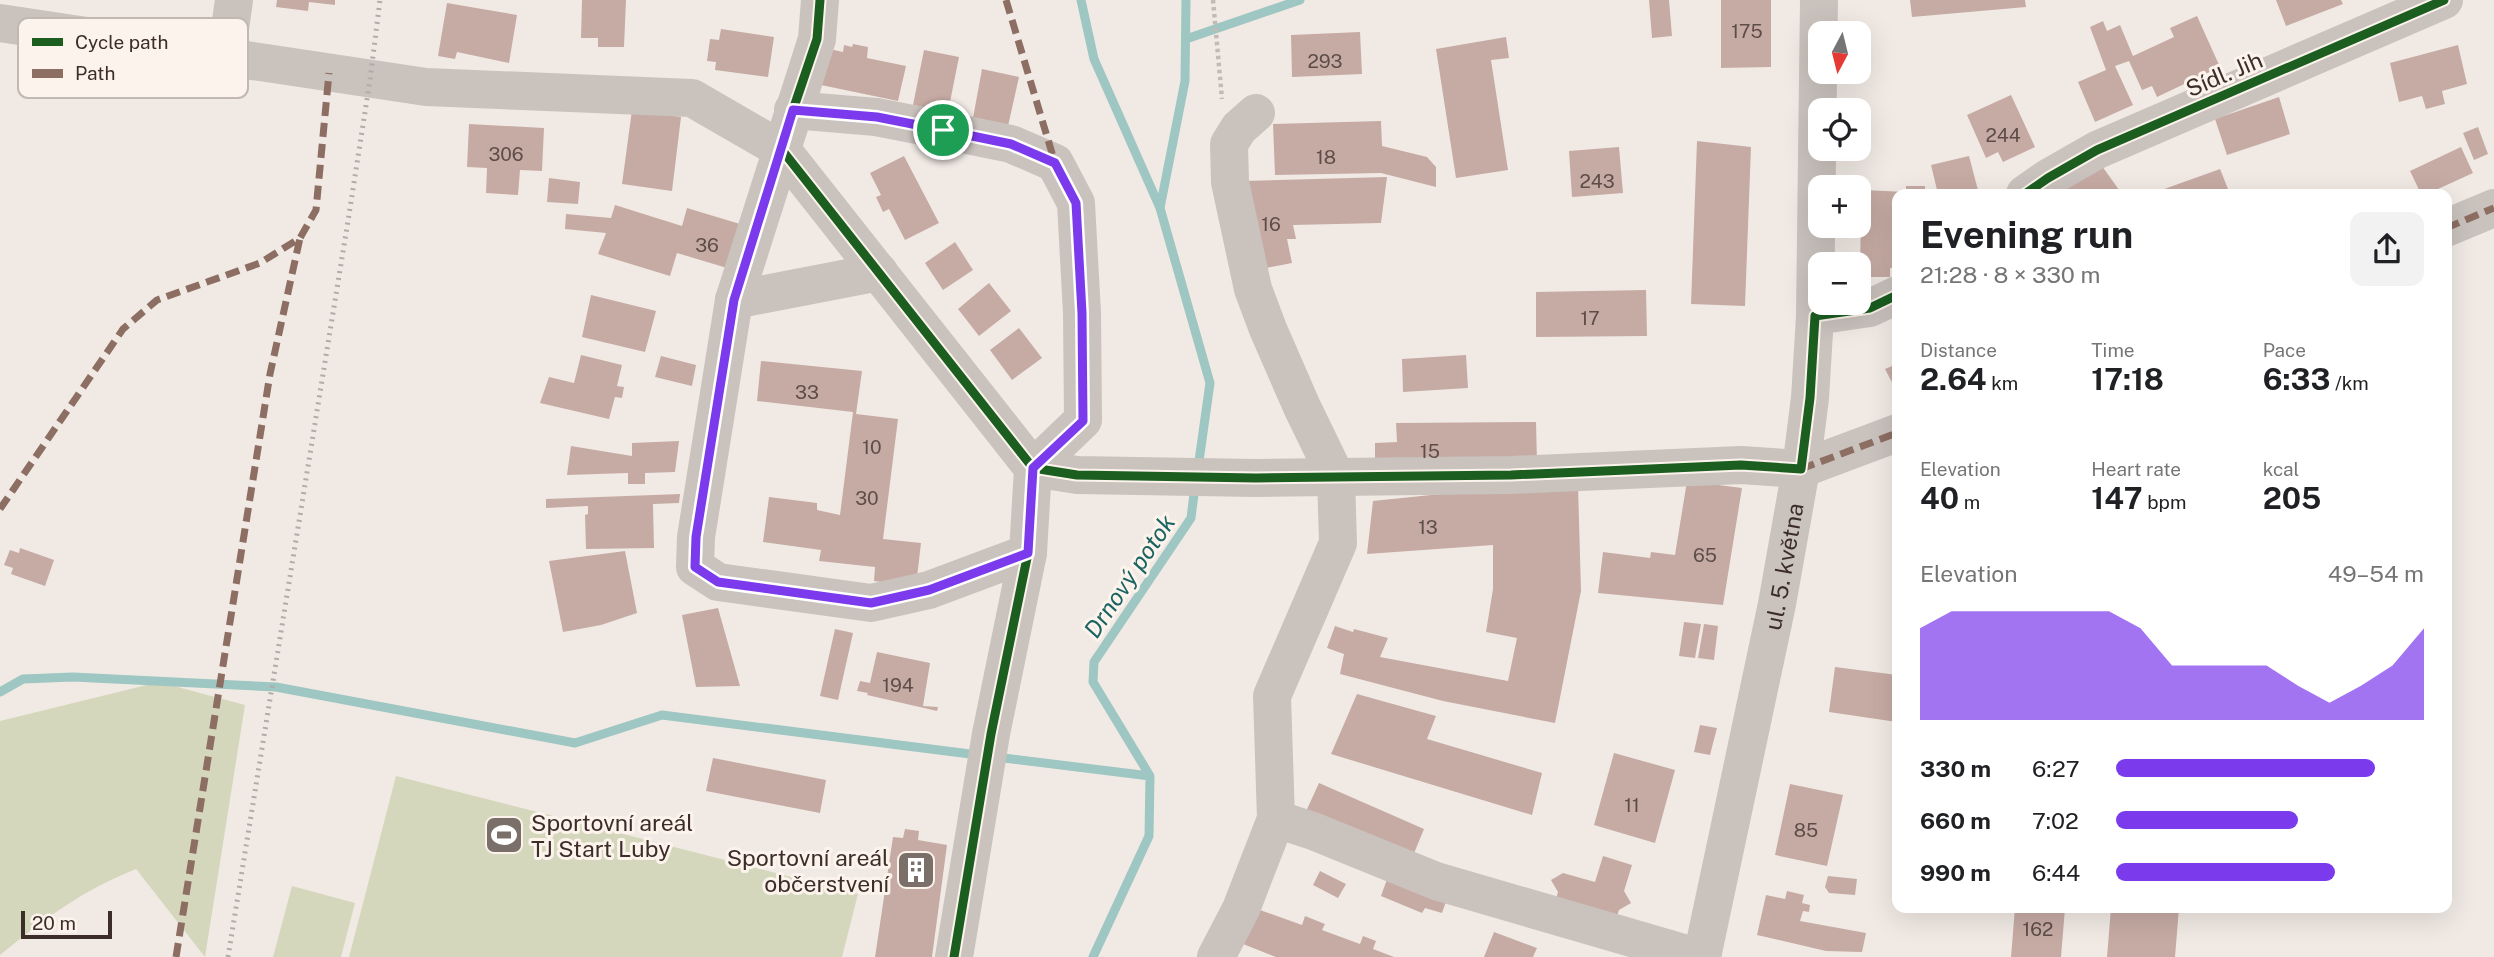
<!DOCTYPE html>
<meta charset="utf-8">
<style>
body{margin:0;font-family:"Public Sans",sans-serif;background:#f2f2f2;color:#202124;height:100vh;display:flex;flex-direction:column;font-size:26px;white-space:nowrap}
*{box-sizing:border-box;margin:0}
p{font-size:23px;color:#757577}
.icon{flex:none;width:38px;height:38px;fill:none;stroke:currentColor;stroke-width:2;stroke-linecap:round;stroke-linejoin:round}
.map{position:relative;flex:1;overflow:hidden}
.drawer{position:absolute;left:1892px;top:189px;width:560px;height:724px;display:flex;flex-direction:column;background:#fff;border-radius:14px;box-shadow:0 7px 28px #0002}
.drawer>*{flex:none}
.needle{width:46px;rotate:187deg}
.tools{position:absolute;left:1808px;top:21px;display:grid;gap:14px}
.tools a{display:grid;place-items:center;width:63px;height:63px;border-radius:14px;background:#fff;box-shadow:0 7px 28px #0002;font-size:35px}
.scale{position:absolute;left:21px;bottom:18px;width:91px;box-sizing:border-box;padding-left:7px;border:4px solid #3c2d29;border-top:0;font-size:19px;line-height:24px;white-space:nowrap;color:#3c2d29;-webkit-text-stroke:5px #fcf3ec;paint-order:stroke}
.pin{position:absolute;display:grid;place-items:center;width:60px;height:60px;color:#fff;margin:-30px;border:4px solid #fff;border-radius:50%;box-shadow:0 2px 7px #0007}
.round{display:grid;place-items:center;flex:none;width:74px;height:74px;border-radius:14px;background:#f2f2f2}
.overview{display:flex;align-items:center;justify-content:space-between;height:119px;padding:0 28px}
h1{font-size:38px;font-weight:700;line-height:52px}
.metrics{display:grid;grid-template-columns:repeat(3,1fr);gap:10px;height:119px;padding:7px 28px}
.metrics div{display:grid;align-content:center}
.metrics b{font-size:30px;font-weight:700}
.metrics small{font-size:19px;font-weight:400}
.metrics p{font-size:19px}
.chart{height:196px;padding:14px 28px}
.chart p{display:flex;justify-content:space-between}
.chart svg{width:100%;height:126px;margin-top:7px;fill:#7c3aed;opacity:.7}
ul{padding:0 28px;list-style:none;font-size:23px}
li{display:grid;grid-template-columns:112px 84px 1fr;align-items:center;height:52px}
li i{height:18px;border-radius:9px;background:#7c3aed}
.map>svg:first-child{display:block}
.green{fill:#d4d7bc}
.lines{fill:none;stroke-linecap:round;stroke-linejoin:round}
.stream{stroke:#9ec6c2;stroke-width:9}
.building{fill:#c6aba4}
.path{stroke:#c3bab5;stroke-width:4.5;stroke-dasharray:3.5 3.5;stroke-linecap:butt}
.minor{stroke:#cac2bd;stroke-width:38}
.rail{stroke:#b2aba7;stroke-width:5;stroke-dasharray:2 5;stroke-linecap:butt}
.quiet{stroke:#8d6e63;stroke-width:7;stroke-dasharray:14 7;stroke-linecap:butt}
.cycleway-casing{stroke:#fcf3ec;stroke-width:13}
.cycleway{stroke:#1b5e20;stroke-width:9}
.route-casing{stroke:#fff;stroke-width:14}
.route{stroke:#7c3aed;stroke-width:9}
.labels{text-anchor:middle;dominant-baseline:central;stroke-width:6;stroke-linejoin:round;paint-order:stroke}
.number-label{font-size:19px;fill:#5e4c48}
.street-label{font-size:23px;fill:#3c2d29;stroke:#fcf3ec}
.poi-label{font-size:23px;fill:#3c2d29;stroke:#fcf3ec;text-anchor:start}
.water-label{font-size:24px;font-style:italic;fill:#196361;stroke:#fcf3ec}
.key{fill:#fcf3ec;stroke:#c2b8b2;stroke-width:2}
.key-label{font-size:19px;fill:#3c2d29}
</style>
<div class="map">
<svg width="2494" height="957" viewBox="0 0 2494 957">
<rect width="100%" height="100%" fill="#f1eae4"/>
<path class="green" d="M159 682 245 705 205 957 136 869C81 891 46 918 0 955V721Z
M396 776 858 894 842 957H349Z
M292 886 355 903 341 957H273Z"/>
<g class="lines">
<path class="stream" d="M1081 0 1094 59 1160 208 1210 383 1198 468
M1186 39 1300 0
M1160 208 1185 81 1186 0
M0 692 23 679 73 677 276 687 575 743 662 715 978 755
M995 757 1150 776
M1093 957 1149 836 1150 776 1093 682 1094 662 1191 518 1195 486"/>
</g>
<path class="building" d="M277 0H335V5L309 2 308 11 276 7Z
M582 0H626L624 47H598V38H581Z
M1649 0H1669L1672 36 1652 38Z
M1721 0H1771V67L1721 68Z
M1910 0H2025L2026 7 1912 17Z
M2276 0H2341L2343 4 2286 26Z
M447 3 517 15 509 63 457 52 455 59 438 56Z
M2197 16 2220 67 2157 97 2152 86 2142 90 2129 61 2115 66 2133 105 2095 122 2078 82 2106 70 2090 27 2103 21 2107 31 2120 25 2133 56 2174 37 2170 28Z
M721 29 774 37 768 77 715 70 716 62 707 61 710 39 719 40Z
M1360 32 1362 74 1292 77 1291 35Z
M1506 37 1509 58 1491 60 1508 170 1456 178 1436 49Z
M853 44 868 47 867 58 906 66 898 101 821 85 829 49 843 52 844 45 852 47Z
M2458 45 2467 84 2442 91 2445 104 2426 109 2422 96 2399 102 2390 63Z
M924 50 959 57 948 112 913 105Z
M982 69 1019 77 1008 126 973 118Z
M2011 95 2035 147 2003 162 1998 152 1986 158 1967 115Z
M2279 97 2290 134 2227 155 2215 119Z
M632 110 681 117 672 191 622 184Z
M1381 121 1382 146 1427 157 1436 167V187L1381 173 1275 175 1273 124Z
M469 124 544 128 542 171 520 170 518 195 486 193 487 168 467 167Z
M2478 127 2488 154 2474 160 2463 133Z
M1697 141 1751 147 1745 306 1691 304Z
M1619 147 1623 193 1572 197 1569 151Z
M2461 147 2473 173 2427 194H2421L2410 171Z
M904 156 939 223 905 240 889 209 883 212 876 197 881 195 870 173Z
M1969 156 1979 194H1938L1931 165Z
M2102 166 2122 194H2057Z
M2220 169 2230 194H2157L2156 192Z
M1387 177 1381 223 1293 225 1296 239H1287L1292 263 1261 269 1244 181Z
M549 178 580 182 578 204 547 202Z
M1906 186H1925V194H1897V268H1890V277H1860L1861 206H1864V190L1906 192Z
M615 205 682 226 687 208 740 224 727 268 677 253 670 276 598 254 606 233 565 229 566 214 611 218Z
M955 242 973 270 943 290 925 263Z
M989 283 1011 311 979 336 958 309Z
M1646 290 1647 336 1536 337V292Z
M591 295 656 311 645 352 582 337Z
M1019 328 1042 358 1012 380 990 350Z
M581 355 622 365 617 386 624 387 622 398 615 397 609 419 540 403 549 377 574 383Z
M1466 355 1468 388 1403 392 1402 359Z
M661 356 696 365 692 386 655 377Z
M761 361 862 371 856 414 898 419 883 539 921 543 916 586 874 581 875 567 819 561 821 550 763 542 769 497 817 503V510L840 515 853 412 757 401Z
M1897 364V392L1885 369Z
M1536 422 1537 463 1375 464V443L1397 442 1396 423Z
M679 441 675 472 645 473V484H628V473L567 475 571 446 632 456V443Z
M1687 481 1742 488 1723 605 1598 593 1603 552 1650 558 1651 552 1675 555Z
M1578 485 1581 591 1555 723 1443 701 1340 674 1344 654 1327 648 1335 626 1353 632 1354 629 1388 638 1380 657 1508 681 1517 638 1486 632 1493 589V545L1367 554 1373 501 1489 489Z
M680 494 679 503 653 504 654 548 586 549 585 515 588 514V506L546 508V499Z
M20 548 54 560 45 586 11 574 13 568 4 565 10 550 19 553Z
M625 551 637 613 601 625 563 632 549 561Z
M718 608 740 686 696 687 682 615Z
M1684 622 1701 624 1695 658 1679 656Z
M1704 624 1718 626 1714 660 1698 658Z
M835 629 853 633 838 700 820 696Z
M877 652 930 663 923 706 938 707 937 711 867 695 868 693 857 691 860 681 870 683Z
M1835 667 1897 675V722L1829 712Z
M1357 694 1436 716 1427 739 1542 773 1532 815 1331 754Z
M1700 725 1717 728 1710 755 1694 752Z
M1614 753 1675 770 1655 843 1594 825Z
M713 758 826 780 820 813 706 791Z
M1319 783 1424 829 1410 863 1303 818Z
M1790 784 1843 795 1827 866 1775 855Z
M905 829 919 831 918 840 947 845 932 957H875L893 837 903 838Z
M1603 856 1632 865 1624 891 1631 903 1619 910 1616 919 1555 902 1558 892 1551 880 1563 873 1595 882Z
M1320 871 1346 884 1338 898 1313 885Z
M1390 871 1449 893 1442 913 1425 908 1422 913 1381 896Z
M1828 876 1857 879 1855 895 1829 893 1825 887Z
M1787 891 1804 895 1802 903 1810 905 1809 912 1803 911 1800 921 1866 933 1862 952 1826 951 1757 935 1766 895 1785 899Z
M2015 908H2065L2061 957H2011Z
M2111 908H2179L2175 957H2107Z
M1257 909 1302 925 1305 916 1325 924 1322 930 1360 944 1363 936 1376 941 1373 949 1394 957H1276L1243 944Z
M1494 932 1537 948 1533 957H1484Z"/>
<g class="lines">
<path class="path" d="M1213 0 1222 99"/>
<g class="minor">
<path d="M820 0 817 39 734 300 696 537 695 567 718 582 871 603 929 590 1028 553"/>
<path d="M0 23 426 87 692 98 782 150 1033 468 1028 553 991 734 954 957"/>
<path d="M226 57 234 0"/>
<path d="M793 110 876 117 943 130 1011 144 1055 163 1076 203 1082 313 1083 420 1033 468"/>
<path d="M2025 194 2048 178 2097 150 2444 0"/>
<path d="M2446 228 2494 208"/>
<path d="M734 300 879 272"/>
<path d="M1815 316 1870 308 1897 295"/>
<path d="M1033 468 1077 475 1256 478 1511 475 1741 465 1801 469 1897 433"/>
<path d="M1276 819 1313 831 1436 881 1697 957"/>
<path d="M1216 957 1241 909 1276 819 1272 696 1338 543 1336 477 1302 407 1268 329 1253 289 1230 182 1229 144 1239 128 1256 113"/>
<path id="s1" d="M1702 957 1777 604 1801 469 1810 398 1815 316 1819 0"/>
</g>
<path class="rail" d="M228 957 348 221 370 80 380 0"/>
<path class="quiet" d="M1006 0 1055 163 1076 203 1082 313 1083 420 1033 468
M793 110 876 117 943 130 1011 144 1055 163
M2446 228 2494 208
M1801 469 1897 433
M0 509 123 329 157 300 260 263 300 238 316 210 329 73
M176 957 270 374 300 238"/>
<defs>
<path id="cycleway" d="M820 0 817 39 793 110 782 150 1033 468 1028 553 991 734 954 957
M2025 194 2048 178 2097 150 2444 0
M1033 468 1077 475 1256 478 1511 475 1741 465 1801 469 1810 398 1815 316 1870 308 1897 295"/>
</defs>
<use href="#cycleway" class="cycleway-casing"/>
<use href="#cycleway" class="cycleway"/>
</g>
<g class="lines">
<defs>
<path id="route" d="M793 110 877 117 943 130 1011 144 1055 163 1076 203 1082 313 1083 421 1033 468 1028 553 929 590 871 603 718 582 695 567 696 537 734 300Z"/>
</defs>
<use href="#route" class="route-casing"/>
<use href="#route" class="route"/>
</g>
<defs>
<symbol id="stadium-square" viewBox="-11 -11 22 22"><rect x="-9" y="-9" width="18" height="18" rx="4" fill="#7b6f6a" stroke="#fcf3ec"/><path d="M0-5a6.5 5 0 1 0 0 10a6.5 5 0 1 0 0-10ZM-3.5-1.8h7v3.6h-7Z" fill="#fff"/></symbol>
<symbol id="building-square" viewBox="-11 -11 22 22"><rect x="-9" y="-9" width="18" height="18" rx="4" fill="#7b6f6a" stroke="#fcf3ec"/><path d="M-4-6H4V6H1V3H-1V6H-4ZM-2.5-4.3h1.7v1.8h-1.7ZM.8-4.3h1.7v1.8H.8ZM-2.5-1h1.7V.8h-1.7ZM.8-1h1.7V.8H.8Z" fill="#fff"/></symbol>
</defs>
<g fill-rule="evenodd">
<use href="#stadium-square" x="482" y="813" width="44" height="44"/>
<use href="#building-square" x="894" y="848" width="44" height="44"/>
</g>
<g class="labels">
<g class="number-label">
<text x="1747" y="31">175</text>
<text x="1325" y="61">293</text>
<text x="2003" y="135">244</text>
<text x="506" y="154">306</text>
<text x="1326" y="157">18</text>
<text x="1597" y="181">243</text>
<text x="1271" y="224">16</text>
<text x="707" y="245">36</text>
<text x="1590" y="318">17</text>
<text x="807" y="392">33</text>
<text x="872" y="447">10</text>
<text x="1430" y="451">15</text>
<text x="867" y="498">30</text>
<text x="1428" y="527">13</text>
<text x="1705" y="555">65</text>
<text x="898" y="685">194</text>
<text x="1632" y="805">11</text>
<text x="1806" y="830">85</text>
<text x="2038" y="929">162</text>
</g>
<g class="street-label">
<text transform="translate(2224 74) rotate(-23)">Sídl. Jih</text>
<text stroke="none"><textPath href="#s1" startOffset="399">ul. 5. května</textPath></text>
</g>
<g class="poi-label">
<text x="531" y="822">Sportovní areál<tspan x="531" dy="26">TJ Start Luby</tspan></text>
<text x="889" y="857" text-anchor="end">Sportovní areál<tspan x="889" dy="26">občerstvení</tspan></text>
</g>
<g class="water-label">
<text transform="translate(1129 576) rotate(-56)">Drnový potok</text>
</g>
</g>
<rect x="18" y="18" width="230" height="80" rx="10" class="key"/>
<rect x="32" y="38" width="31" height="8" fill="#1b5e20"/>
<rect x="32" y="69" width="31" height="9" fill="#8d6e63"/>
<g class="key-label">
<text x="75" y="49">Cycle path</text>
<text x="75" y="80">Path</text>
</g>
</svg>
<div class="tools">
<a><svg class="needle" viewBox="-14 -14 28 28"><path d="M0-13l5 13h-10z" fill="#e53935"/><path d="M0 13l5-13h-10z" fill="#757577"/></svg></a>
<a><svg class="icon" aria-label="locate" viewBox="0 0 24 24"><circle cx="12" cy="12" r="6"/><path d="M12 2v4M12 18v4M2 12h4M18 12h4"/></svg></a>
<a>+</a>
<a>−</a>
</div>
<div class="scale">20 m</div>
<div class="pin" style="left:943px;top:130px;background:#1e9e55"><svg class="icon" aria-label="arrive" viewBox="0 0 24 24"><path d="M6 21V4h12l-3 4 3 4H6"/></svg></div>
<section class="drawer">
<div class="overview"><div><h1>Evening run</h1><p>21:28 · 8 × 330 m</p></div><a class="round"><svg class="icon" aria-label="share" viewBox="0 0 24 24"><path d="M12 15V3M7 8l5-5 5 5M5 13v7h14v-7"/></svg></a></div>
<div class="metrics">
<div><p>Distance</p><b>2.64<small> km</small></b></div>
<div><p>Time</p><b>17:18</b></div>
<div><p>Pace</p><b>6:33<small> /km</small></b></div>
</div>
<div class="metrics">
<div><p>Elevation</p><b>40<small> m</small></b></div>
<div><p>Heart rate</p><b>147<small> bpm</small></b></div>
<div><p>kcal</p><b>205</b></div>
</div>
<div class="chart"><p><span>Elevation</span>49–54 m</p>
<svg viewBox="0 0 160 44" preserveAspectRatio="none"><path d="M0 44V12L10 6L20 6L30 6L40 6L50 6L60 6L70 12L80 25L90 25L100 25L110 25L120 32L130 38L140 32L150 25L160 12V44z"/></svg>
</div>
<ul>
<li><b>330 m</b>6:27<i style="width:84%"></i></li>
<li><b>660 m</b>7:02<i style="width:59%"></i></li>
<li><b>990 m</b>6:44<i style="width:71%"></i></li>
</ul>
</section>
</div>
